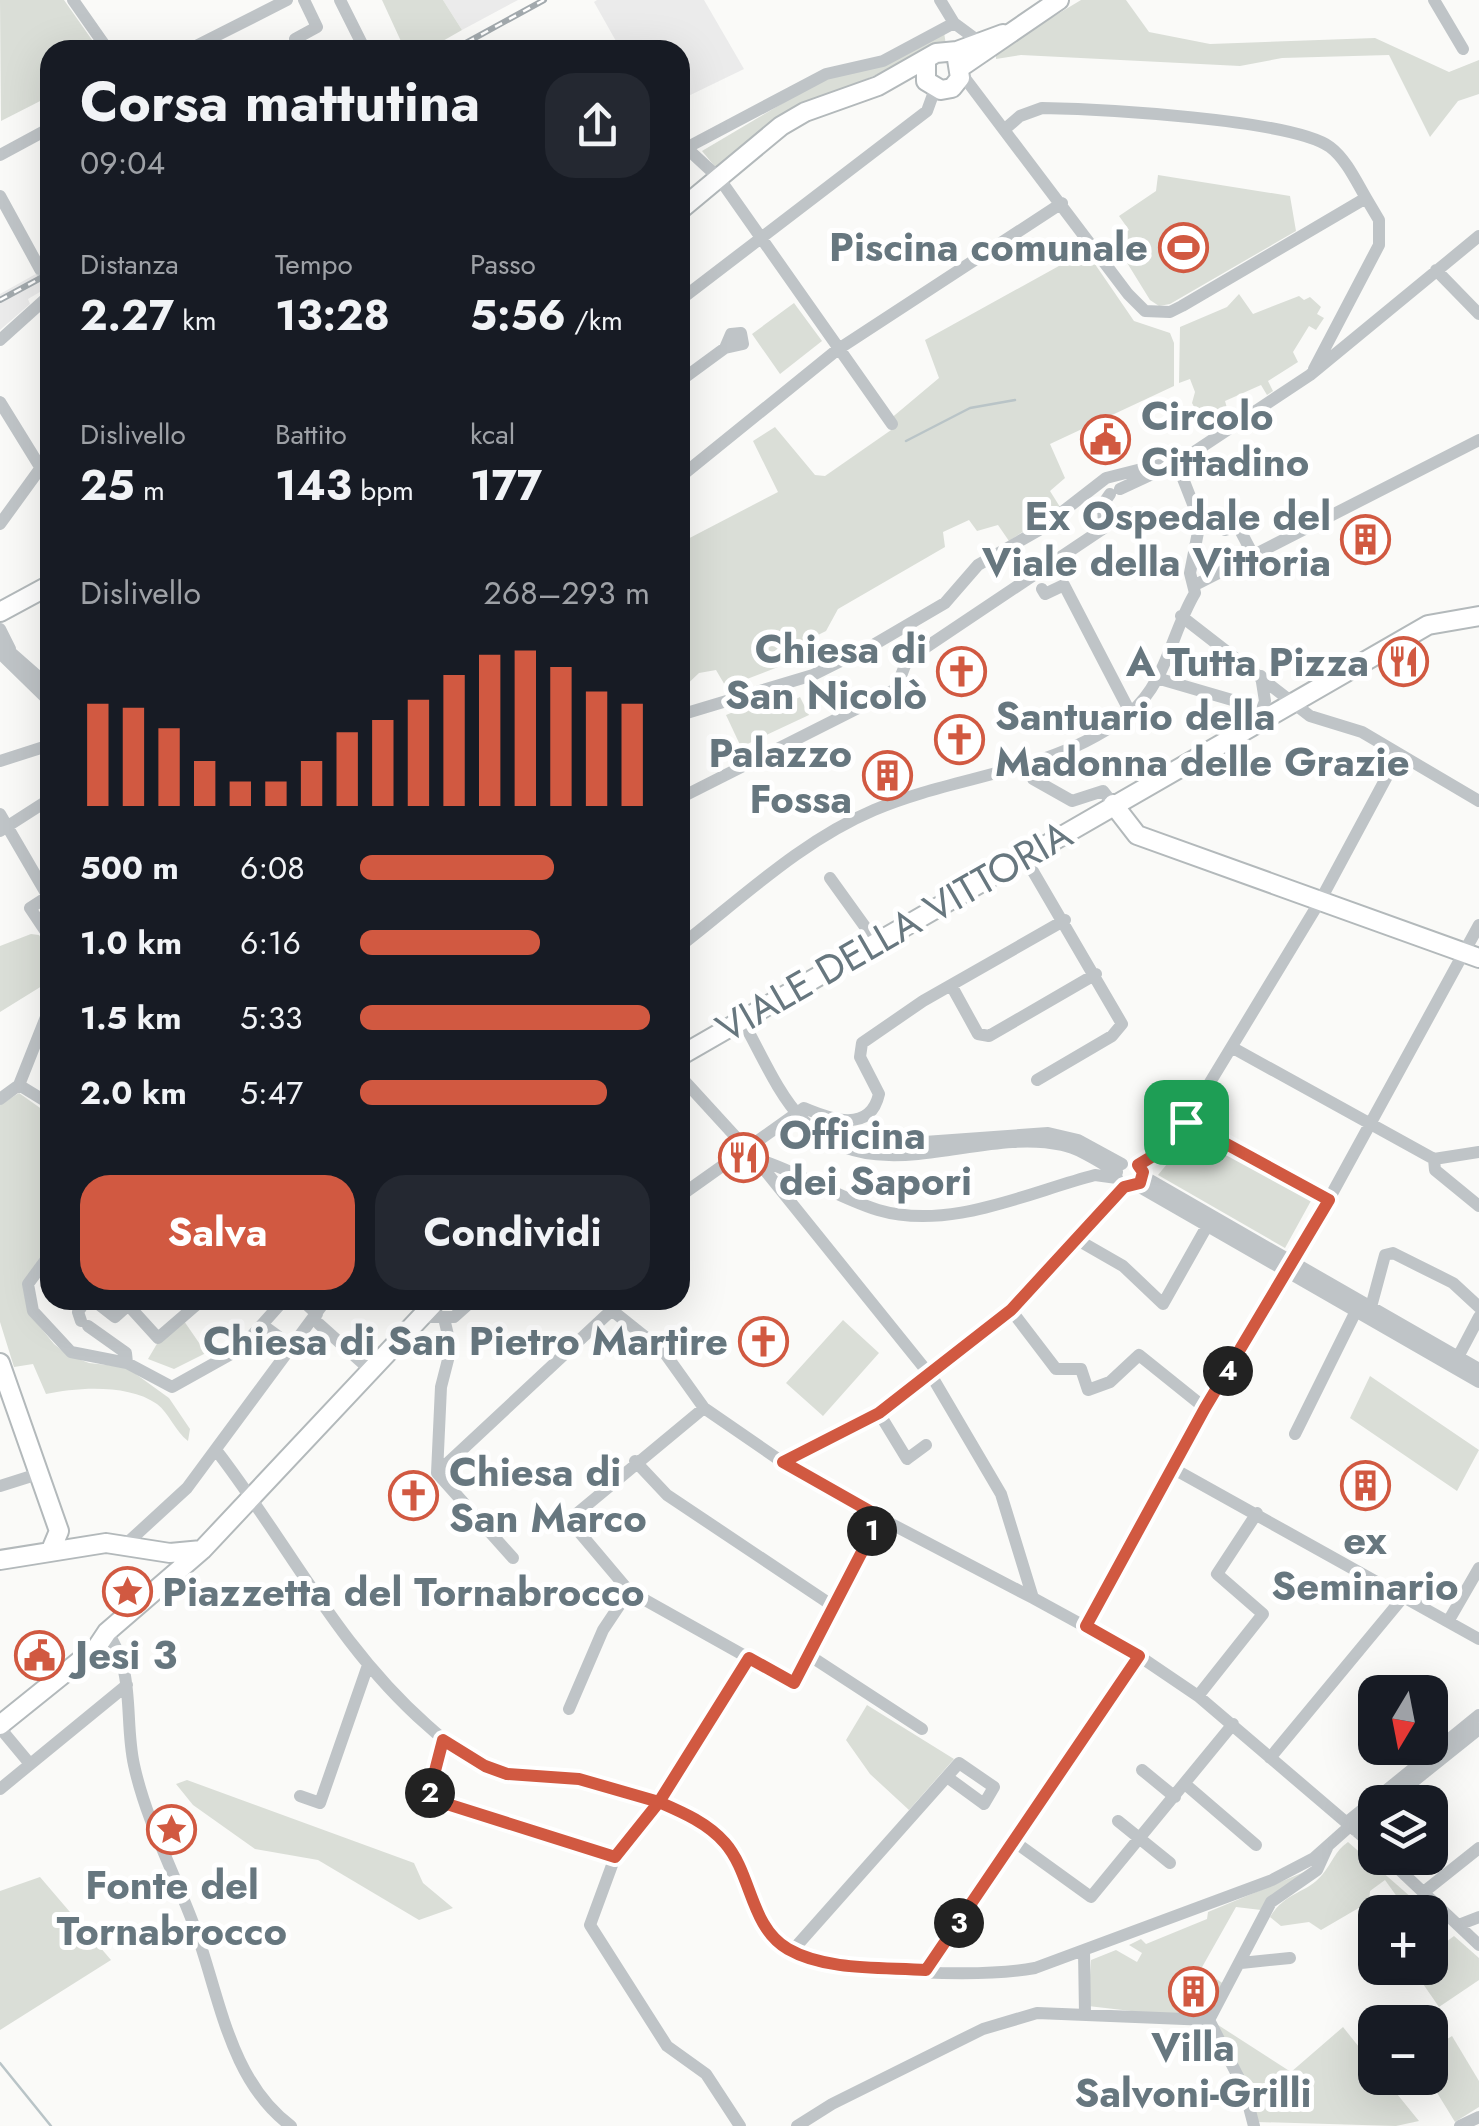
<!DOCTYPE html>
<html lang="it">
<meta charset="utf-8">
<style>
body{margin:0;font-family:Jost,sans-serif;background:#242831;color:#f1f3f6;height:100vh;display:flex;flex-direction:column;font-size:38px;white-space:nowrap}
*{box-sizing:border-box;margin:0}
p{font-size:32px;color:#9ea1a6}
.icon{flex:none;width:55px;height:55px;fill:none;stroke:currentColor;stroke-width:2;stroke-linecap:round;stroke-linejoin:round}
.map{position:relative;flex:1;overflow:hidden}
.details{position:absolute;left:40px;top:40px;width:650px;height:1270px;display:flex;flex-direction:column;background:#171b24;border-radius:30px;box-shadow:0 10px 40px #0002}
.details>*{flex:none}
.needle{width:65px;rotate:190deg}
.buttons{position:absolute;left:1358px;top:1675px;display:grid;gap:20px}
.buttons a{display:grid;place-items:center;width:90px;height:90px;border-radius:20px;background:#171b24;box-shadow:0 10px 40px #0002;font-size:50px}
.pin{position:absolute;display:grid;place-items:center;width:85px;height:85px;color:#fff;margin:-42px;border-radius:20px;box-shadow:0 5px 15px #0006}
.km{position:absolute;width:50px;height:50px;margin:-25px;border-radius:50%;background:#222;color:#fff;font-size:28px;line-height:50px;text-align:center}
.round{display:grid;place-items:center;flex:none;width:105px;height:105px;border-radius:30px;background:#242831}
.head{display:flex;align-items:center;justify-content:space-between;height:170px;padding:0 40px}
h1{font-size:55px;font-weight:700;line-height:75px}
.metrics{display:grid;grid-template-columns:repeat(3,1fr);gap:15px;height:170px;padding:10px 40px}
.metrics div{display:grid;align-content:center}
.metrics b{font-size:42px;font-weight:700}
.metrics small{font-size:28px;font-weight:400}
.metrics p{font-size:28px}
.chart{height:280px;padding:20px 40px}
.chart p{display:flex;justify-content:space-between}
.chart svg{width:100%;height:180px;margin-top:10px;stroke:#d15941;stroke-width:6}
.action{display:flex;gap:20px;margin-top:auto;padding:20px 40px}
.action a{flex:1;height:115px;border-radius:30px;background:#d15941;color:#fff;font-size:40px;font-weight:700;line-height:115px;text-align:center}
.action a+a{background:#242831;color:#f1f3f6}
ul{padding:0 40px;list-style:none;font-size:32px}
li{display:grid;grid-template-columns:160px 120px 1fr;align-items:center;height:75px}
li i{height:25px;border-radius:12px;background:#d15941}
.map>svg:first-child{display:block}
.built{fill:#ebebeb}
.green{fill:#daded7}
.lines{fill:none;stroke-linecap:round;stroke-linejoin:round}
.stream{stroke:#b9c4c7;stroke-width:2.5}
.minor-tunnel{stroke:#d5d9da;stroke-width:12;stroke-dasharray:12 6;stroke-linecap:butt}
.major-casing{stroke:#b3b9bb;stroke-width:22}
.minor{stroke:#bfc4c7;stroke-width:12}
.major{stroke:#fff;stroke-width:18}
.rail-casing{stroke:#a2a9ad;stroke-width:6}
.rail{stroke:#fff;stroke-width:2.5;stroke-dasharray:8;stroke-linecap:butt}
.route-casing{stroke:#fff;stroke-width:20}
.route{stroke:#d15941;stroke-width:12}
.labels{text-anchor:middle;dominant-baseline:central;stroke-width:10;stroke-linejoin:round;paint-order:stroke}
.poi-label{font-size:40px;font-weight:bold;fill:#67777f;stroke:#fff;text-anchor:end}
.street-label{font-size:40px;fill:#67777f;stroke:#fff}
</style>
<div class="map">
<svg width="1479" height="2126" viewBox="0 0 1479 2126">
<rect width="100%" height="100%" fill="#fafaf8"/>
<path class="built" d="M443 0H518L462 30Z
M597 0H704L744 69 680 100V50H621L594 2Z
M50 266V286L28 299 30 304 0 330V294Z"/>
<path class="green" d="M0 0H64L97 47 50 50V96L1 121Z
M382 0H443L462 30 427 50H405Z
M1081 0H1126L1149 32 1210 44 1375 38 1449 72 1479 60V94L1458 101 1430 137 1389 55 1282 58 1240 66 1021 55 996 59V51Z
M944 32 946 45 796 109 717 169 702 151 825 78Z
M1158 175 1290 196 1296 231 1170 304 1159 306 1150 300 1113 240 1129 230 1119 216 1156 191Z
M1086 251 1134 321 1170 333 1174 343V386L1050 444 1065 478 1050 491 1060 507 1009 541 998 525 977 531 969 520 943 532 945 547 838 609 826 631 802 643 778 667 726 687 716 670 699 673 680 691V543L778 492 753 441 775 427 815 475 825 476 894 428 889 420 939 378 925 340Z
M1239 294 1253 314 1299 296 1304 300 1310 297 1321 307 1317 314 1324 318 1316 330 1309 326 1293 352 1298 362 1268 381 1273 391 1267 395 1261 385 1225 401 1227 408 1199 416 1192 403 1195 392 1190 379 1179 383 1180 327 1227 307Z
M794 303 822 341 780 374 752 334Z
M785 691 792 701 800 697 809 715 741 747 726 715Z
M31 934 39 935 50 952V981L0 1012V946Z
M19 1093 50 1115V1250L25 1283 28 1312 54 1344 68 1355 89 1363 126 1367 169 1398 190 1429 188 1441C175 1431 169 1413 157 1404 129 1384 78 1387 46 1394L33 1364 14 1367 0 1322V1105Z
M1194 1131 1312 1199 1285 1248 1158 1175Z
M843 1320 879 1353 823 1416 786 1383Z
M184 1321 206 1353 174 1369 148 1359 158 1342Z
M1370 1376 1479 1450 1457 1491 1350 1418Z
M867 1705 954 1759 909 1810 870 1774 846 1740Z
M187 1780 414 1863 423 1883 453 1908 419 1920 318 1860 255 1849 193 1805 176 1784Z
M1348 1842 1428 1912H1408L1385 1880 1370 1891 1369 1902 1321 1930 1309 1922 1281 1926 1270 1917C1286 1891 1306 1894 1322 1875 1333 1862 1334 1852 1348 1842Z
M1309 1870 1261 1910 1236 1907 1201 1969 1227 1986 1209 2020 1088 2006 1091 1960 1116 1950 1137 1962 1142 1953 1129 1945 1141 1939 1146 1944 1207 1919 1208 1912Z
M40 1877 111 1960 0 2030V1891Z
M1454 1936 1479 1958V1980L1439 2007 1412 1968H1430V1954Z
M1215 2023 1291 2072 1343 2027 1375 2067V2078H1384L1419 2121 1396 2126 1257 2122Z
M1452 2036 1479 2081V2107L1455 2122 1428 2078 1430 2050Z"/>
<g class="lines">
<path class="stream" d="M906 441 970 408 1015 400
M0 2063 51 2126"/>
<path class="minor-tunnel" d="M40 269 50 287"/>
<defs>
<path id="major" d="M926 61V81L941 90 952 88 960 78 957 59
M961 67 1059 0
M680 210 781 126 805 112 878 86 936 53 957 51 1003 34
M0 612 50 585
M1113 804 1137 835 1479 958
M680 1056 1428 625 1479 616
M0 1363 59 1531 51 1550
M0 1560 106 1543 170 1553 202 1550
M0 1725 97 1647 107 1632 202 1550 437 1300"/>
</defs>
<use href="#major" class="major-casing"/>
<path class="minor" d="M73 0 108 50
M340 0 365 50
M940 0 954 23 981 43
M1434 0 1463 49
M188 50 287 0
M301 50 295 39 317 27 304 0
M961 73 1128 294 1145 311 1170 312 1182 306 1366 198 1379 220V245L1314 369
M1005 129 1020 116 1042 108C1097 109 1292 119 1330 147 1346 159 1356 181 1366 198
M680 142 719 178 892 424
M688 147 826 74 883 61 954 23
M0 155 50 128
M0 196 40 269
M1436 270 1479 314
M680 300 927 111 935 89
M0 340 50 295
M680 381 725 348 743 344 741 333 731 334 725 348
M0 402 50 483
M680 477 837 350 1062 203
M1120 489 1163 469
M0 524 50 455
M1200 524 1221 517 1225 530 1238 526 1253 555
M1195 585 1479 440
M1042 589 1045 594 1064 585 1130 712
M1181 616 1310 716 1362 732 1479 801
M0 629 10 649
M0 643 50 687
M0 653 50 702
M1160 679 1239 702 1250 714V728
M680 715 813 675 875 644 945 603 978 565 1039 530 1106 478 1185 458
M1257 723 1265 701 1261 676
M0 761 50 745
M1033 779 1072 801 1103 791 1113 804
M680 798 896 689 907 660 1104 528 1103 504 1110 494
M0 814 50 900
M0 831 50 799
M1024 856 1122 1024 1112 1036 1037 1080
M830 878 876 942
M47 897 30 908 50 938
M680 946C742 898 801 841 874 810 958 774 1056 773 1130 713 1167 682 1171 633 1195 593L1190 573 1200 522 1180 471 1185 458 1310 375 1479 236
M951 985 978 1034 989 1036 1096 974
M742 1020C760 1051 777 1093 802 1119 874 1194 977 1126 1062 1145 1081 1149 1099 1162 1117 1172
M1233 1048 1434 1159 1435 1170 1479 1206
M680 1076 755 1158 934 1380 1001 1494 1033 1598 1139 1656 1198 1696 1375 1847
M19 1085 50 1104
M0 1099 19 1085 50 1007
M1186 1122 1329 1200
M869 1146 1048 1133 1078 1140 1122 1164
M757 1159C799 1172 836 1197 878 1210 949 1231 1026 1193 1095 1175L1117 1178
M1434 1159 1479 1152
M1138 1165 1167 1148 1186 1122 1320 901 1399 754
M1143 1176 1479 1369
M1138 1186 1479 1382
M680 1196 804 1108C830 1119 870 1134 879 1094L860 1057 862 1043 923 1001 1065 920
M1076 1239 1123 1266 1163 1304 1211 1219
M50 1254 28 1284 33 1311 71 1352 127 1363 172 1387 240 1349 284 1300
M302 1300 317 1314
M599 1300 664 1352 704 1408 813 1483 1033 1598
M128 1305 158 1338 202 1300
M1371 1307 1385 1255 1393 1253 1453 1283 1479 1307
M1011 1310 1056 1369H1081L1088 1390 1110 1382 1139 1355 1205 1408
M420 1317H454L473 1300
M444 1318 451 1348 441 1387 437 1473 513 1558
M81 1321 78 1312 84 1303H97L115 1317 134 1300
M319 1324 368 1368
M88 1326 126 1353 127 1363
M264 1326 293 1347
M1458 1357 1479 1317
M704 1408 569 1520 629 1591 793 1683 880 1517
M879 1413 907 1459 926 1445
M1295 1434 1356 1311
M216 1450C288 1543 337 1646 427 1725 446 1742 465 1759 489 1768 518 1779 548 1774 579 1779 615 1784 653 1797 686 1814 742 1844 737 1882 767 1928 777 1944 791 1953 809 1958 861 1973 982 1978 1035 1968L1272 1880 1314 1858 1350 1826
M635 1461 667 1495 833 1606
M783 1462 879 1413 1011 1310 1124 1187
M1174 1469 1479 1639
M437 1473 614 1308
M0 1486 38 1474
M126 1544 187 1488 326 1300
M1449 1620 1479 1568
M1086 1627 1205 1408 1294 1263 1479 925
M107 1632C136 1672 124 1720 134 1765 146 1820 173 1870 193 1923 219 1991 228 2080 291 2126
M807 1654 922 1729
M1198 1696 1263 1614 1217 1574 1257 1513
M569 1709 603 1630 629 1591
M0 1728 30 1764
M1270 1758 1405 1595
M1142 1770 1175 1797
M1185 1784 1256 1845
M0 1789 127 1685
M300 1796 320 1803 367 1668
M428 1798 615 1857
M1388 1802 1479 1729
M425 1812 443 1740
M1118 1821 1170 1863
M1346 1823 1479 1715
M1355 1830 1375 1813
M1015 1842 1091 1897 1233 1724
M1387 1858 1479 1945
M1425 1891 1479 1848
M1461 1924 1479 1917
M792 1951 959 1763 994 1787 984 1804 947 1777
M1084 1951 1085 2014
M1241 1963 1290 1958
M926 1970 1139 1656
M1209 2020 1244 2088 1254 2126
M740 2126 706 2074 667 2046 590 1925 615 1857 659 1802 749 1658
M797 2126 832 2104 983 2029 1037 2013 1209 2020 1271 1902 1317 1870 1327 1848
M1460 2126 1479 2117"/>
<use href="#major" class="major"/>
<defs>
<path id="rail" d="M453 50 544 0
M0 300 50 273"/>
</defs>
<use href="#rail" class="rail-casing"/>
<use href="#rail" class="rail"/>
</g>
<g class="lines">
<defs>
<path id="route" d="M1186 1122 1166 1148 1138 1165 1143 1172 1140 1183 1124 1187 1011 1310 879 1413 783 1462 880 1517 794 1683 749 1658 659 1802 579 1779 507 1774 485 1766 443 1740 428 1798 615 1857 659 1802C682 1812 708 1823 725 1843 752 1874 750 1927 788 1949 826 1971 883 1967 926 1970L1139 1656 1086 1626 1205 1408 1329 1200 1186 1122"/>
</defs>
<use href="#route" class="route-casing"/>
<use href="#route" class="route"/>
</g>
<defs>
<symbol id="stadium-ring" viewBox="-11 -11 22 22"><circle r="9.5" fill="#fff" stroke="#d15941" stroke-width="1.5"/><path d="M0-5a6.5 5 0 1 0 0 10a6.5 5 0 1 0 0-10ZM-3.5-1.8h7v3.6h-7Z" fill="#d15941"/></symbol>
<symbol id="civic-ring" viewBox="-11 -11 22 22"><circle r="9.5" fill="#fff" stroke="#d15941" stroke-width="1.5"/><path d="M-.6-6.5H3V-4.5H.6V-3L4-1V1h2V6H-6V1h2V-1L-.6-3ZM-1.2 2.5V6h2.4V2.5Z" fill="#d15941"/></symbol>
<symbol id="building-ring" viewBox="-11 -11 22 22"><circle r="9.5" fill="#fff" stroke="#d15941" stroke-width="1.5"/><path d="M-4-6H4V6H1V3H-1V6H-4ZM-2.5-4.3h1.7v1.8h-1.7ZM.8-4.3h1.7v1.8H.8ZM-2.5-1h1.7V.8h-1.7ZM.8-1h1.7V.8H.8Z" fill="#d15941"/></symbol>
<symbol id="restaurant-ring" viewBox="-11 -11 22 22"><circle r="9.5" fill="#fff" stroke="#d15941" stroke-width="1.5"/><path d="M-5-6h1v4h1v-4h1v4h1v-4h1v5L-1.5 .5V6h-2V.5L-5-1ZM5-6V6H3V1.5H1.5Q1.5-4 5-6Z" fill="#d15941"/></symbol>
<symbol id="church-ring" viewBox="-11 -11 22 22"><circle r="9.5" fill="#fff" stroke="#d15941" stroke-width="1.5"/><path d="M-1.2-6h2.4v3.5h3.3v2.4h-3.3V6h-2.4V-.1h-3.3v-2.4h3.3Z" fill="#d15941"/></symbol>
<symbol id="sight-ring" viewBox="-11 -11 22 22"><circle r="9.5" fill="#fff" stroke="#d15941" stroke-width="1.5"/><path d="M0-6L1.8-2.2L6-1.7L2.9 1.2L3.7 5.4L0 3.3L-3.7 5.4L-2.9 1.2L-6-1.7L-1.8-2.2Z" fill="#d15941"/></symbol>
</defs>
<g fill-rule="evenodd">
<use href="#stadium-ring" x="1156" y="220" width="55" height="55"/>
<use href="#civic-ring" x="1078" y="412" width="55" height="55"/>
<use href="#building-ring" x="1338" y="512" width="55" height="55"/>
<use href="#restaurant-ring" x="1376" y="634" width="55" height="55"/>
<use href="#church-ring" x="934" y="644" width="55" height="55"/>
<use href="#church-ring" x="932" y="712" width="55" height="55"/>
<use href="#building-ring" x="860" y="748" width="55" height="55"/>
<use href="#restaurant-ring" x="716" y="1130" width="55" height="55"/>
<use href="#church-ring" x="736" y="1314" width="55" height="55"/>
<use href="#building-ring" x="1338" y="1458" width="55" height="55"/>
<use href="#church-ring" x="386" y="1468" width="55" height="55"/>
<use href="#sight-ring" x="100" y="1564" width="55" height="55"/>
<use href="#civic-ring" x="12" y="1628" width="55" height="55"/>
<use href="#sight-ring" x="144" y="1802" width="55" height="55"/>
<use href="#building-ring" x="1166" y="1964" width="55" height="55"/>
</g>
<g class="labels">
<g class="poi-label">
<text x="1148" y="247">Piscina comunale</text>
<text x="1141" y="416" text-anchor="start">Circolo<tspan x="1141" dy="46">Cittadino</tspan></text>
<text x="1331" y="516">Ex Ospedale del<tspan x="1331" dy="46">Viale della Vittoria</tspan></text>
<text x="927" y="649">Chiesa di<tspan x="927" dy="46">San Nicolò</tspan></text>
<text x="1369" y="662">A Tutta Pizza</text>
<text x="995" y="716" text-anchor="start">Santuario della<tspan x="995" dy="46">Madonna delle Grazie</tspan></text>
<text x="852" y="753">Palazzo<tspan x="852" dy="46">Fossa</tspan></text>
<text x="779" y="1135" text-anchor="start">Officina<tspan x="779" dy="46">dei Sapori</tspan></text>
<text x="728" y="1341">Chiesa di San Pietro Martire</text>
<text x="449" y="1472" text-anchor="start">Chiesa di<tspan x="449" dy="46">San Marco</tspan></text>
<text x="1365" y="1540" text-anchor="middle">ex<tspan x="1365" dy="46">Seminario</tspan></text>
<text x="162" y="1592" text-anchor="start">Piazzetta del Tornabrocco</text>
<text x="75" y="1655" text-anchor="start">Jesi 3</text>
<text x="172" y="1885" text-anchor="middle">Fonte del<tspan x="172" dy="46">Tornabrocco</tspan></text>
<text x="1193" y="2047" text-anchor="middle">Villa<tspan x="1193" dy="46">Salvoni-Grilli</tspan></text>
</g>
<g class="street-label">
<text transform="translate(894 931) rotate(-30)">VIALE DELLA VITTORIA</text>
</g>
</g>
</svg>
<div class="buttons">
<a><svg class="needle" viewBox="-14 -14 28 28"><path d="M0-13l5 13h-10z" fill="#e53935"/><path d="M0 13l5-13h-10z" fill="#9ea1a6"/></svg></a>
<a><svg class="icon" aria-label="layers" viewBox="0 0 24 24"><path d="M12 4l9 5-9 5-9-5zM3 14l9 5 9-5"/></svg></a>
<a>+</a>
<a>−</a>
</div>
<div class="pin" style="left:1186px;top:1122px;background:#1e9e55"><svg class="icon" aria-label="arrive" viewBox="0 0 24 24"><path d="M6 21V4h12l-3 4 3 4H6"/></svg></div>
<b class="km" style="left:872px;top:1531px">1</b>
<b class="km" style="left:430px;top:1793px">2</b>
<b class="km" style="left:959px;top:1923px">3</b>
<b class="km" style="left:1228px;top:1371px">4</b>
<section class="details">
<div class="head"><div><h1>Corsa mattutina</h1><p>09:04</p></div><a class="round"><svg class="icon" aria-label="share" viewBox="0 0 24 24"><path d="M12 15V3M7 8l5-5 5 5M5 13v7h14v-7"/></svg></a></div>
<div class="metrics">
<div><p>Distanza</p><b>2.27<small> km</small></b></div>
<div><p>Tempo</p><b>13:28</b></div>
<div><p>Passo</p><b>5:56<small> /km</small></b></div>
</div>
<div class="metrics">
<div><p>Dislivello</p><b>25<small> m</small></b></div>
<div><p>Battito</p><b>143<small> bpm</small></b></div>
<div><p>kcal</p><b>177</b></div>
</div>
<div class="chart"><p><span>Dislivello</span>268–293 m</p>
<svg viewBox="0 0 160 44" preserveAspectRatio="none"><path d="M5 44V19M15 44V20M25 44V25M35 44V33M45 44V38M55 44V38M65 44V33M75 44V26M85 44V23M95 44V18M105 44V12M115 44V7M125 44V6M135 44V10M145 44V16M155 44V19"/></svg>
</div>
<ul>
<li><b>500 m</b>6:08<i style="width:67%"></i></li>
<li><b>1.0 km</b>6:16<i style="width:62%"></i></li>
<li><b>1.5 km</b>5:33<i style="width:100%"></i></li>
<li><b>2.0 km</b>5:47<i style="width:85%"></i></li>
</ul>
<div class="action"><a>Salva</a><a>Condividi</a></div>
</section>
</div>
